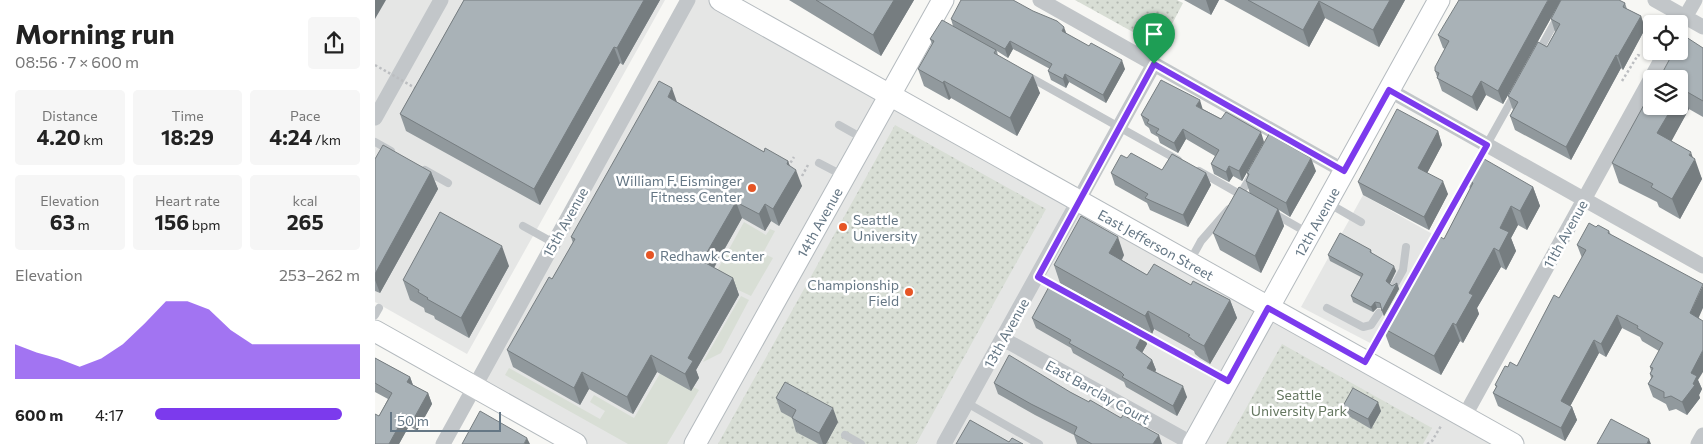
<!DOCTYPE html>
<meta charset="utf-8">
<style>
body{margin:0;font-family:Commissioner,sans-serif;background:#f6f6f6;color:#222;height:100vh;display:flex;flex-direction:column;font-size:19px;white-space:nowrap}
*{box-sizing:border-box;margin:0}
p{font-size:16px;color:#767676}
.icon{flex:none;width:28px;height:28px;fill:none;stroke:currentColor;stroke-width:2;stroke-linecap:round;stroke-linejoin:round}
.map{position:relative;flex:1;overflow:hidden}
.side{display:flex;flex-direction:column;background:#fff;width:375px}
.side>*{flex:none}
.fabs{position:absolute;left:1268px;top:15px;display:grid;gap:10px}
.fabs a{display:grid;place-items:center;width:45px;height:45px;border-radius:5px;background:#fff;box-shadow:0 1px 4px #0004;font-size:25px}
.scale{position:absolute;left:15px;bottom:12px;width:111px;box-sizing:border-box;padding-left:5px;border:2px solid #657785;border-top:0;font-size:14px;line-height:18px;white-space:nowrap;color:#657785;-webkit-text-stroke:4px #fff;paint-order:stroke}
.pin{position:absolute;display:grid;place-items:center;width:42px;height:42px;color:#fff;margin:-51px -21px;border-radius:50% 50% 50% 0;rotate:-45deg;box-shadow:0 0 5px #0007}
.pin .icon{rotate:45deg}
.round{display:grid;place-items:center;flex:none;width:52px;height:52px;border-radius:5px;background:#f6f6f6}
.summary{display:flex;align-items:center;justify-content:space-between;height:85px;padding:0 15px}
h1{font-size:28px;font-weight:700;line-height:38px}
.metrics{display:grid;grid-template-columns:repeat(3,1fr);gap:8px;height:85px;padding:5px 15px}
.metrics div{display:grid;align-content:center;border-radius:5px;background:#f6f6f6;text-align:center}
.metrics b{font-size:21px;font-weight:700}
.metrics small{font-size:14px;font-weight:400}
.metrics p{font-size:14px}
.chart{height:140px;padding:10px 15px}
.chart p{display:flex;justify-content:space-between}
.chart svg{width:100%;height:90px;margin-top:5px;fill:#7c3aed;opacity:.7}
ul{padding:0 15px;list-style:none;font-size:16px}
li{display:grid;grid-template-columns:80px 60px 1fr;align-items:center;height:38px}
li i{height:12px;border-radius:6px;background:#7c3aed}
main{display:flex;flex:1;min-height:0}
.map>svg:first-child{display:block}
.built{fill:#e5e6e5}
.grass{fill:#d8ded5}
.park{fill:url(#park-dots)}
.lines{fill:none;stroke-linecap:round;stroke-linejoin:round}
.secondary-casing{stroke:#b4babe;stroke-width:23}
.path{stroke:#bcbec1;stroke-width:2.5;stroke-dasharray:2.5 2.5;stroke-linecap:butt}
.lane{stroke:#c2c6c9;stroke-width:8}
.street{stroke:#c2c6c9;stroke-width:15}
.secondary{stroke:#fff;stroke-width:21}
.path-bridge{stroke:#bcbec1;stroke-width:2.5;stroke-dasharray:2.5 2.5;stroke-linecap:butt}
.wall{fill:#91999d}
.shaded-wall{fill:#767d80}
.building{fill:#a9b2b7;stroke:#767d80}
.route-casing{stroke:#fff;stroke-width:10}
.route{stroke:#7c3aed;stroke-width:6}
.poi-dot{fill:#e65525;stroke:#fff;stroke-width:2}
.labels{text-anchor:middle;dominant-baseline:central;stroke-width:5;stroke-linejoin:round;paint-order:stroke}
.poi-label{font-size:14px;fill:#657785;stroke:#fff;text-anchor:end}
.street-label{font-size:14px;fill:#657785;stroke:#fff}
.park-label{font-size:14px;fill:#657760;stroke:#fff}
</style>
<main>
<section class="side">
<div class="summary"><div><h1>Morning run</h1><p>08:56 · 7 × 600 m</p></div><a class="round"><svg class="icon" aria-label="share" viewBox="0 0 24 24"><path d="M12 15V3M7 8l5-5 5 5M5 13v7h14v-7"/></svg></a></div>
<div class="metrics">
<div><p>Distance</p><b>4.20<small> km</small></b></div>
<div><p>Time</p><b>18:29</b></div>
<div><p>Pace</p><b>4:24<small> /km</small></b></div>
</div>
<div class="metrics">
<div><p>Elevation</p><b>63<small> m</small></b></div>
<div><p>Heart rate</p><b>156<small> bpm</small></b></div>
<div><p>kcal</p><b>265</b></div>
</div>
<div class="chart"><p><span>Elevation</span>253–262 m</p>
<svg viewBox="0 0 160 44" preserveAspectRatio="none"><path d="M0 44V27L10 31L20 34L30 38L40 34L50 27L60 17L70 6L80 6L90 10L100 20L110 27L120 27L130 27L140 27L150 27L160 27V44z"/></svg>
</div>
<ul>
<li><b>600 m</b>4:17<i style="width:91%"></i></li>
</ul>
</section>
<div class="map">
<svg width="1328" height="444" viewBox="0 0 1328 444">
<defs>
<pattern id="park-dots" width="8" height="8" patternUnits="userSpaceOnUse" patternTransform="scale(1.25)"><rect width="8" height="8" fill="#d8ded5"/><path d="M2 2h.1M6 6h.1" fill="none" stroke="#b3b9b2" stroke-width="1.8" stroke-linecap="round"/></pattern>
</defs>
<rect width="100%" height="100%" fill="#f7f7f4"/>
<path class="built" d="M0 0H290L92 354 0 302Z
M313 0H345L1138 444H201L100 387Z
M988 195 1061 236 999 345 926 307Z"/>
<path class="grass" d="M369 222 391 235 395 229 400 231 388 253 398 258 376 296 338 278Z
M366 296 374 300 346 353 328 362Z
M134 368 225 419 230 411 215 402 219 395 259 418 287 370 324 390 292 444H253L130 375Z"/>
<path class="park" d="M700 0H802L808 3 785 47Z
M520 125 671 209 541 444H343Z
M907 344 1057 428 1048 444H851Z"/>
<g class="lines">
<defs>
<g id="secondary">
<path id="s1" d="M345 0 1138 444"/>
<path d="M0 331 201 444"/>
<path id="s2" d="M320 444 568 0"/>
<path id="s3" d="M818 444 1064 0"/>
</g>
</defs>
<use href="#secondary" class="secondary-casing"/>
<path class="path" d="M1247 81 1263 55 1267 57
M413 167 419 157
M427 176 433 165
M1052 444 1057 441 1066 426"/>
<path class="lane" d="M1163 53 1192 0
M651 75 803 160
M464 125 489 139
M0 142 16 151
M444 163 469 176
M50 170 73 183
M824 171 868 196
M863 198 876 176
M953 203 986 222
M898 213 933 233
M148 226 179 243
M815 261 826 241 854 209
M663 277 683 288
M1019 286 1028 270 1031 247
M952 308 988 327 996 325 1004 313
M0 315 4 308
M761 331 851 381
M991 361 1140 94
M592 403 664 444
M470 435 486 444"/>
<path class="street" d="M665 0 969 171
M1280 0 1328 27
M1304 28 1320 0
M1014 90 1328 266
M0 118 66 0
M628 339 818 444
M1089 417 1291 51
M68 444 313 0
M569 444 779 64
M1323 444 1328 435"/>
<use href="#secondary" class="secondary"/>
<path class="path-bridge" d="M0 65 42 89"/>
</g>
<path class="wall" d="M89 0H285L248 65 245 63 165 205 31 131 25 114Z
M414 0H539L506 56Z
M809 0H844L836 15Z
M849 0H1030L1004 47 950 18 934 47Z
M1186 0 1128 104 1111 95 1102 111 1067 91 1060 71 1070 49 1068 48 1063 35Z
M1250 3 1252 9 1266 16 1270 29 1248 70 1246 68 1196 160 1140 130 1135 116 1138 110 1133 96 1172 47 1180 32 1176 19Z
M576 19 692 34 750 69 731 103 694 82 691 88 676 80 673 71 675 69 638 49 633 58 622 51 623 56 665 93 642 136 576 98 574 100 549 86 543 69 557 44 555 39 578 26Z
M1328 48V117L1314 109 1296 141 1317 157 1327 179 1305 219 1284 207 1282 202 1244 183 1237 163Z
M302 102 389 152 413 161 415 167 427 186 404 226 396 221 390 231 367 218 339 268 358 278 364 295 321 370 324 378 316 391 282 372 258 414 214 389 205 405 138 367 132 350 177 279 198 243 196 237Z
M828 109 889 142 867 181 858 176 854 182 839 174 836 164 840 156 811 139 803 153 785 143 783 137 776 133 774 128 770 125 766 115Z
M1063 131 1067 145 1052 173 1073 194 1054 230 988 195 983 182Z
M752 158 787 170 831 173 836 185 813 227 775 210 772 203 740 185 736 173Z
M0 159 56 172 63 189 5 293 0 291Z
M941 171 915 217 904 210 909 226 886 273 845 250 838 233 875 194 871 181 873 176 872 173Z
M1092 179 1158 187 1165 206 1152 230 1143 225 1136 238 1141 251 1131 270 1126 267 1102 308 1104 314 1088 343 1085 341 1066 375 1015 347 1008 328 1031 297 1069 239 1095 189Z
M1221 227 1234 231 1236 235 1324 318 1323 380 1327 389 1324 395 1325 398 1312 415 1301 409 1294 411 1291 404 1278 397 1273 384 1276 378 1275 374 1276 371 1275 367 1284 351 1267 341 1265 337 1247 328 1231 357 1224 353 1195 406 1197 407 1202 420 1190 441 1123 406 1118 393 1121 387 1120 385 1133 367 1142 366 1184 298 1207 258 1202 245Z
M996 250 997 254 1021 271 1015 284 1017 286 1022 283 1024 289 1009 316 1006 308H1002L998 312 978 302 976 296 986 277 955 261 953 255Z
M749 255 747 260 772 275 816 285 855 300 862 318 835 364 825 358 820 354 819 351 779 329 777 334 685 283 679 265Z
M134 266 94 338 60 319 59 316 50 312 49 308 35 300 28 280Z
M657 318 768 334 772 344 767 353 777 360 781 370 780 371 812 397 802 416 751 387 749 382 698 353 696 348 661 328Z
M0 358 35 377 38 385 53 393 57 404 42 431 34 426 24 444H0L4 416 13 399 0 392Z
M619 383 695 392 787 444H702L699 435 660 415 623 394Z
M401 398 463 422 451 444H444L421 432 417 418 406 412Z
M968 406 1006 411 996 429 972 415Z"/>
<path class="shaded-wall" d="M0 0H11L0 19Z
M269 0H285L248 65 242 48Z
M519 0H539L506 56 498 35Z
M831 0H844L836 15Z
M1015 0H1030L1004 47 998 30Z
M1173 0H1186L1128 104 1123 91Z
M944 1 950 18 934 47 928 30Z
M1266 16 1270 29 1248 70 1243 56Z
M689 27 692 35 687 31Z
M635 41 638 49 633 58 630 49Z
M239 47 245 63 165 205 159 189Z
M1241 55 1246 68 1196 160 1191 147Z
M747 60 750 69 731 103 728 95Z
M690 74 694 82 691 88 688 79Z
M658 75 665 93 642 136 635 118Z
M569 81 576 98 574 100 568 83Z
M1106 81 1111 95 1102 111 1097 97Z
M297 88 303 105 293 97Z
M1307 89 1314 109 1290 153 1282 133 1298 106H1304V95Z
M825 100 828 110 821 106Z
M808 129 811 139 803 153 799 143Z
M1063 131 1067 145 1048 181 1043 168Z
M886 132 889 142 867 181 864 171Z
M1316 152 1319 161 1320 159 1327 179 1305 219 1297 199Z
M936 158 941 171 915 217 911 203Z
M413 161 418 174 421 170 427 186 404 226 398 209 412 164Z
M854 166 858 176 854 182 851 172Z
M56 172 63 189 5 293 0 280V274Z
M831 173 836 185 813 227 808 215Z
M1068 181 1073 194 1054 230 1049 217Z
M1158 187 1165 206 1152 230 1145 211Z
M361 202 367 218 333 278 327 261Z
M390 204 396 221 390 231 384 214Z
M1136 206 1143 225 1136 238 1141 251 1131 270 1124 251 1125 228Z
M903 209 909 226 886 273 880 256Z
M743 237 749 255 740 271 734 253Z
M127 246 134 266 94 338 86 318Z
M1119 248 1126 267 1102 308 1104 314 1088 343 1081 325 1094 293Z
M1019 266 1021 271 1013 287 1011 281Z
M358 278 364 295 321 370 324 378 316 391 310 374 313 358Z
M1022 283 1024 289 1009 316 1007 311Z
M1328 285V308L1320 326 1315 313Z
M855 300 862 318 835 364 829 346Z
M1000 302 1002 308 998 312 996 307Z
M773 311 779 329 777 334 770 316Z
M1242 315 1247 328 1231 357 1226 344Z
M1078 323 1085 341 1066 375 1059 356Z
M768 334 772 344 764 358 761 348Z
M1219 340 1224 353 1191 414 1186 401Z
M1328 350V372L1323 380 1327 389 1324 395 1325 398 1312 415 1307 402 1316 373Z
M276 355 282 372 258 414 252 397Z
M777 360 781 370 776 378 772 368Z
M207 372 214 389 205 405 199 388Z
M35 377 39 388 32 382Z
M808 386 812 397 802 416 798 406Z
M53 393 57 404 42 431 38 420Z
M1003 402 1006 411 996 429 993 419Z
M1197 407 1202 420 1190 441 1186 428Z
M458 408 463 422 451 444H448L444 433Z
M30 415 34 426 24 444H14Z
M784 435 787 444H778Z
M152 438 155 444H149Z
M1274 439 1276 444H1272Z"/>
<path class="building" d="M89 0H269L242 48 239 47 159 189 25 114Z
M441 0H519L498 35Z
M586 0H638L658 11 682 21 689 27 687 31 714 46 716 43 747 60 728 95 690 74 688 79 673 71 677 64 635 41 630 49 576 19Z
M873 0H1015L998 30 944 1 928 30Z
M1084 0H1173L1123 91 1106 81 1097 97 1062 78 1064 73 1060 71V67L1074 41 1063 35Z
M1186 0H1244L1250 3 1248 7 1266 16 1243 56 1241 55 1191 147 1135 116 1143 102 1133 96 1163 42 1172 47 1185 24 1176 19Z
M567 20 621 50 619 53 658 75 635 118 569 81 568 83 543 69 559 41 555 39Z
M1308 35 1328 48V101L1307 89 1304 95V79H1284L1299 51H1304V43Z
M786 80 825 100 821 106 846 119 851 112 886 132 864 171 854 166 851 172 836 164 844 150 808 129 799 143 781 133 784 129 772 123 774 120 766 115Z
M284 81 297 88 293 97 389 152 390 148 413 161 412 164 421 170 398 209 390 204 384 214 361 202 327 261 358 278 313 358 318 361 310 374 276 355 252 397 207 372 199 388 132 350 174 277 177 279 200 239 196 237Z
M1276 92V106H1298L1282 133 1316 152 1314 155 1320 159 1297 199 1276 187 1278 184 1237 163Z
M1022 109 1063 131 1043 168 1068 181 1049 217 983 182Z
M894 134 936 158 911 203 871 181 874 174 872 173Z
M8 145 56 172 0 274V159Z
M756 153 787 170 797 154 831 173 808 215 770 198 773 194 736 173 746 155 752 158Z
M1104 156 1158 187 1145 211 1136 206 1125 228 1134 232 1124 251 1119 248 1094 293 1098 295 1081 325 1078 323 1059 356 1008 328 1021 305 1023 307 1031 297 1046 268 1051 251 1060 234 1069 239 1098 183 1092 179Z
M864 187 903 209 880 256 838 233Z
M65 212 127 246 86 318 52 299 53 298 43 292 44 290 28 280Z
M706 216 743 237 734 253 772 275 779 264 816 285 818 281 855 300 829 346 818 340 813 336 815 335 773 311 770 316 679 265Z
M1214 223 1221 227 1223 225 1234 231 1233 233 1328 284 1315 313 1328 321V350L1316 373 1322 376 1318 384 1320 385 1307 402 1296 396 1289 398V392L1273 384 1278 376 1275 374 1278 368 1275 367 1288 343 1262 328 1263 326 1242 315 1226 344 1219 340 1186 401 1197 407 1186 428 1118 393 1122 386 1120 385 1130 366 1133 367 1135 362 1142 366 1179 295 1184 298 1211 250 1202 245Z
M965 233 996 250 995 252 1019 266 1011 281 1017 286 1022 283 1007 311 1005 303 1000 302 996 307 976 296 988 274 953 255Z
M676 283 768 334 761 348 777 360 772 368 808 386 798 406 747 377 749 375 746 372 694 343 696 340 657 318Z
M634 355 695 392 714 402 715 400 746 418 748 415 784 435 778 444H717L699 434 702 427 656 404 619 383Z
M0 358 35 377 32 382 53 393 38 420 30 415 14 444H0V414L4 416 17 393 0 383Z
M410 382 458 408 444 433 417 418 421 410 401 398Z
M978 388 1003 402 993 419 968 406Z
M105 411 152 438 149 444H87Z
M1236 419 1274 439 1272 444H1222Z
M595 420 634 442 637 438 648 444H581Z"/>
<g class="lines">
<defs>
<path id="route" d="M779 64 969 171 1014 90 1112 145 990 362 893 308 853 381 663 277Z"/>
</defs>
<use href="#route" class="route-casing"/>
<use href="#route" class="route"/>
</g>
<g class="poi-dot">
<circle cx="377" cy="188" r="5"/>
<circle cx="468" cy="227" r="5"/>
<circle cx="275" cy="255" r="5"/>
<circle cx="534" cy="292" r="5"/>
</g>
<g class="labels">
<g class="poi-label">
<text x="367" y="180">William F. Eisminger<tspan x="367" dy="16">Fitness Center</tspan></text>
<text x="478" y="219" text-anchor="start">Seattle<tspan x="478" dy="16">University</tspan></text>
<text x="285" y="255" text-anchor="start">Redhawk Center</text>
<text x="524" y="284">Championship<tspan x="524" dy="16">Field</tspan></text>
</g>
<g class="street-label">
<text transform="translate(190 222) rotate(-61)">15th Avenue</text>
<text stroke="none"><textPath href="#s2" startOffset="254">14th Avenue</textPath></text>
<text stroke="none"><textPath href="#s3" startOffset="254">12th Avenue</textPath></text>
<text transform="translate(1190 234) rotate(-61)">11th Avenue</text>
<text stroke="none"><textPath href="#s1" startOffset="500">East Jefferson Street</textPath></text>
<text transform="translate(631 333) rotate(-61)">13th Avenue</text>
<text transform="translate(723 392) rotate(29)">East Barclay Court</text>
</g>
<g class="park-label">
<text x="924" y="394">Seattle<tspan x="924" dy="16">University Park</tspan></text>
</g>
</g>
</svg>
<div class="fabs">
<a><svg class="icon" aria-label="locate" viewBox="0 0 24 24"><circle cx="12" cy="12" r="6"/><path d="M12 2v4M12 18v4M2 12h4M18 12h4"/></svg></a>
<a><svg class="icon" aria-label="layers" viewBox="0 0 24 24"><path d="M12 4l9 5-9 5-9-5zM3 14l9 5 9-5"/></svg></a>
</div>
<div class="scale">50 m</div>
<div class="pin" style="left:779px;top:64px;background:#1e9e55"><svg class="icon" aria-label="arrive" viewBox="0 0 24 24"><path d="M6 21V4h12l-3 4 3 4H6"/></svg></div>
</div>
</main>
